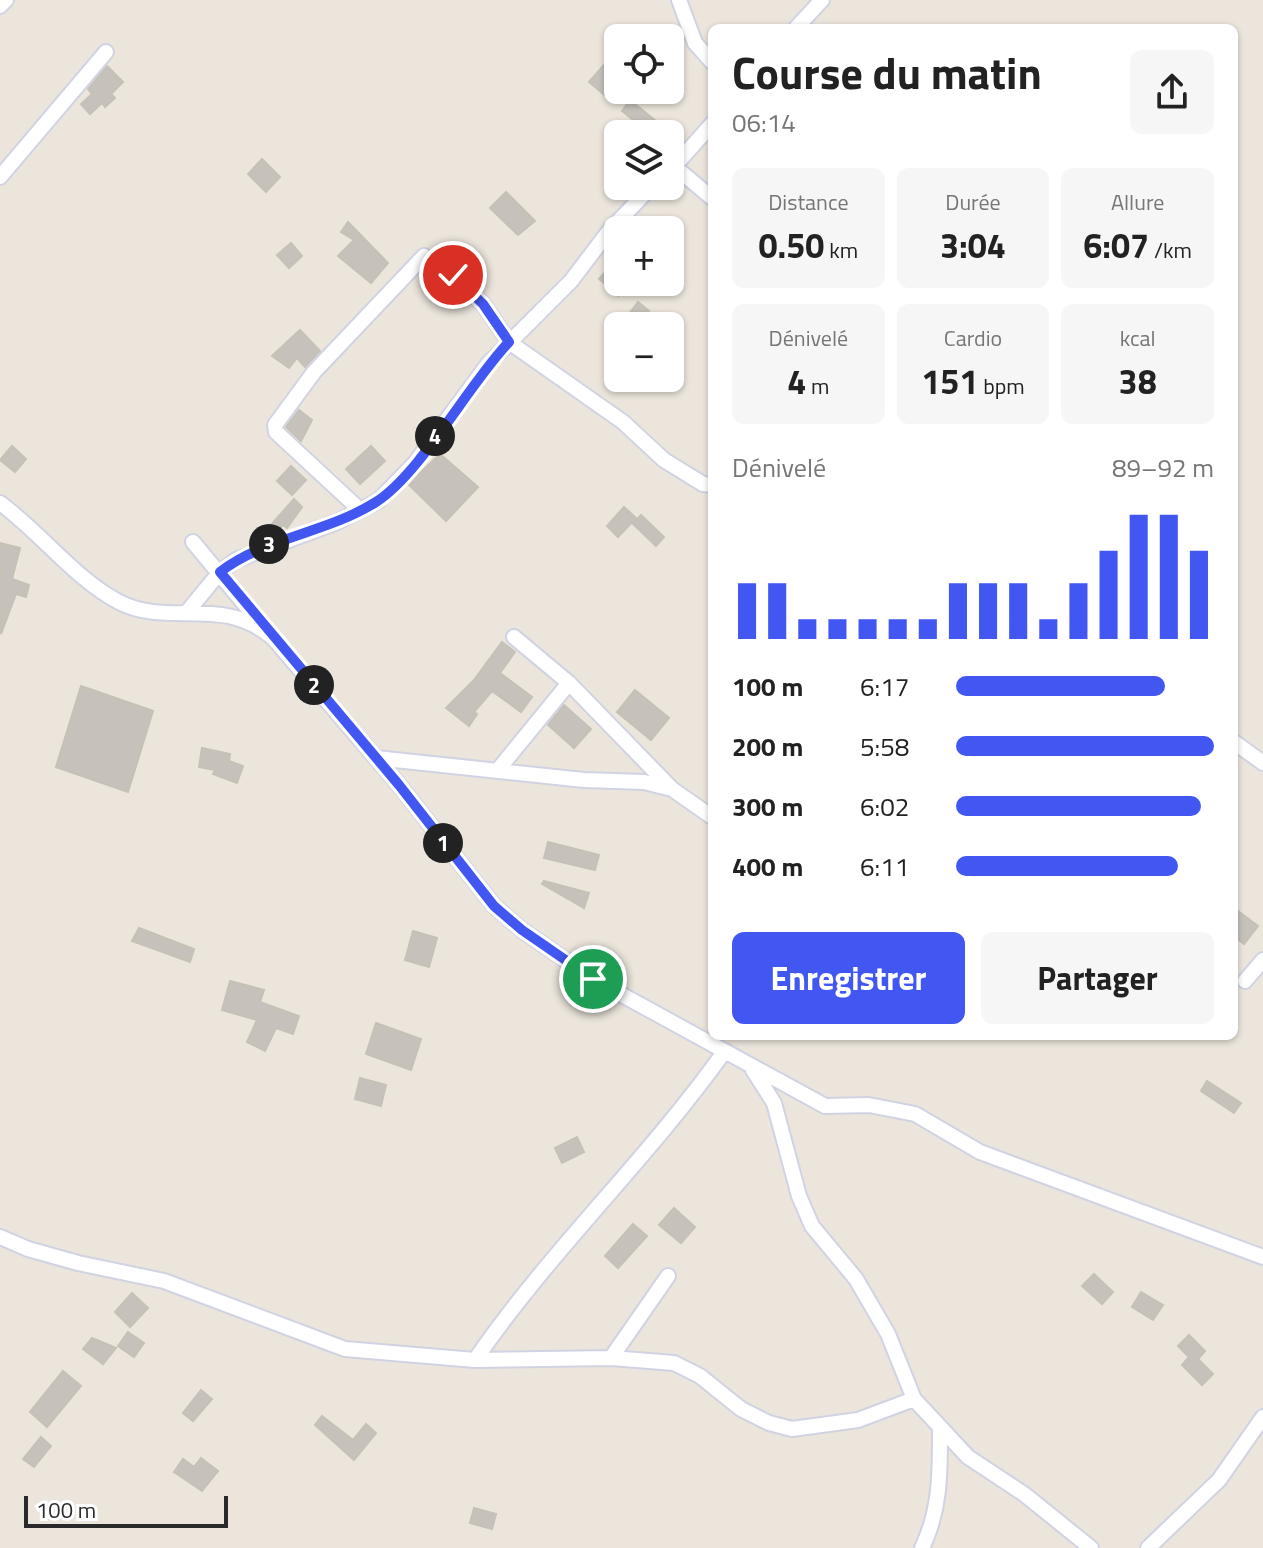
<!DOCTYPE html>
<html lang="fr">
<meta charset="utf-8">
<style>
body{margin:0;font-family:"Titillium Web",sans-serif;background:#f6f6f6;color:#222;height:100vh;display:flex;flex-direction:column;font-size:30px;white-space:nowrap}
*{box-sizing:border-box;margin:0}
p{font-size:26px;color:#767676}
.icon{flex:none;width:44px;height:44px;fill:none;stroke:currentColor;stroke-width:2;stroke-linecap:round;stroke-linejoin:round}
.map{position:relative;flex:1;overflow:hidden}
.panel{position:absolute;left:708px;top:24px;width:530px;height:1016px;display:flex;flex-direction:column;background:#fff;border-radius:12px;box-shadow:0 2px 6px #0004}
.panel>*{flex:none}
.buttons{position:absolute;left:604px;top:24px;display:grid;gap:16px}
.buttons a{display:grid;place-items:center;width:80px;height:80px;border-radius:12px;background:#fff;box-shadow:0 2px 6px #0004;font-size:40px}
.scale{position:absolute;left:24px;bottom:20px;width:204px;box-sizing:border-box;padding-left:8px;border:4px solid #292929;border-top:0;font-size:22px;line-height:28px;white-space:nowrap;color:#292929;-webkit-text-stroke:6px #fff;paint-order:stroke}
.pin{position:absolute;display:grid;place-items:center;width:68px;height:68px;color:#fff;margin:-34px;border:4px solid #fff;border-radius:50%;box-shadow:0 2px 8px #0007}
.km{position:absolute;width:40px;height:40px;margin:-20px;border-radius:50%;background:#222;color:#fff;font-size:22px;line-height:40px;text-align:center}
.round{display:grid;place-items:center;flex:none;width:84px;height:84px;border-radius:12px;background:#f6f6f6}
.head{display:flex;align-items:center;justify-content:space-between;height:136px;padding:0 24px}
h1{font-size:44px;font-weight:700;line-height:60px}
.figures{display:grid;grid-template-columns:repeat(3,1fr);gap:12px;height:136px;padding:8px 24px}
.figures div{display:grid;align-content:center;border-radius:12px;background:#f6f6f6;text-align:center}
.figures b{font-size:34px;font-weight:700}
.figures small{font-size:22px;font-weight:400}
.figures p{font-size:22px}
.chart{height:224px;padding:16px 24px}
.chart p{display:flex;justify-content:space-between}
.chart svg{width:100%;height:144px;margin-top:8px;stroke:#4257f1;stroke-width:6}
.button{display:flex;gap:16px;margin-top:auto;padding:16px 24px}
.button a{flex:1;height:92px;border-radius:12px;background:#4257f1;color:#fff;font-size:32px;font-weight:700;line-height:92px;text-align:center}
.button a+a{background:#f6f6f6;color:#222}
ul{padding:0 24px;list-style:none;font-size:26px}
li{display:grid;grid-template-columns:128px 96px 1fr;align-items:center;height:60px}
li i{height:20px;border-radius:10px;background:#4257f1}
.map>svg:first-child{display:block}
.building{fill:#c6c2bb;stroke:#c6c1b6;stroke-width:2}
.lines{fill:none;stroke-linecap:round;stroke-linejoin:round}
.street-casing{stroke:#d1d3e2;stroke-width:18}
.street{stroke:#fff;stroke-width:14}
.route-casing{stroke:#fff;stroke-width:16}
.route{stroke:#4257f1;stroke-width:10}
</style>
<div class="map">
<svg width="1263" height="1548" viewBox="0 0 1263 1548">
<rect width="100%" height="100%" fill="#ebe5dc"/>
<path class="building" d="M612 56 618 61V84L607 97 589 82Z
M107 66 123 82 111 94 115 98 105 107 102 103 90 114 81 104 92 94 88 89Z
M630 100 672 134H651L622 111Z
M262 159 280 177 266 192 248 174Z
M506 192 535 221 518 235 490 208Z
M348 222 388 263 371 283 338 256 354 240 341 232Z
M291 243 302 256 289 268 277 255Z
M618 258V295L599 279Z
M638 302 649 311 638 326H620Z
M300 330 320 351 305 367 297 358 289 368 272 356Z
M299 410 312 420 301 441 286 427Z
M12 446 26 459 15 472 0 460Z
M371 446 385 461 360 484 346 469Z
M440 454 478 487 446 521 408 484Z
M291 466 306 480 292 495 277 481Z
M294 499 302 507 287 528 283 525 276 532 270 526Z
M624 507 636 518 618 537 607 526Z
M641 515 664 537 656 546 633 524Z
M0 543 20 548 12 579 29 585 26 597 16 594 1 634Z
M502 642 515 652 500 673 532 697 521 712 492 691 474 712 477 714 469 726 446 708 474 680Z
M81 686 153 711 128 792 56 767Z
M635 690 669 718 651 740 617 712Z
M564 705 591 729 574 748 548 725Z
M202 748 230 754 229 761 243 766 237 783 213 774 215 770 199 767Z
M548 842 599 855 595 870 544 858Z
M544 881 589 893 584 908 542 884Z
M1234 908 1258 926 1244 944 1234 936Z
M139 928 194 949 190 962 132 941Z
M413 931 437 938 429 967 405 960Z
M230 981 264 990 260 1002 299 1016 293 1034 276 1028 265 1051 247 1042 257 1020 222 1010Z
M376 1023 421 1039 411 1070 366 1054Z
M360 1078 386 1085 381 1106 355 1099Z
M1207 1081 1241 1103 1234 1113 1201 1091Z
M577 1137 584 1152 562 1163 555 1148Z
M674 1208 695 1227 681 1243 659 1225Z
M633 1224 647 1236 618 1268 605 1256Z
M1094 1274 1113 1292 1102 1304 1082 1286Z
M1141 1292 1163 1305 1153 1320 1132 1307Z
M132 1293 148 1308 130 1327 115 1312Z
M128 1332 144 1343 134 1357 118 1346Z
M1189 1335 1205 1351 1198 1359 1213 1374 1202 1385 1182 1365 1189 1357 1178 1346Z
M92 1338 116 1348 103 1364 83 1349Z
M63 1371 81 1386 47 1427 30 1412Z
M201 1390 212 1399 193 1421 183 1413Z
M322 1416 353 1440 366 1424 376 1433 354 1460 315 1425Z
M41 1437 51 1446 34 1467 23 1459Z
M201 1458 218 1471 202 1491 174 1472 183 1459 194 1467Z
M474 1508 496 1514 492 1529 470 1523Z"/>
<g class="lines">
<defs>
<path id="street" d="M679 0 695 43 712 62
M0 6 6 0
M796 28 822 0
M675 167 712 198
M670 171 712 124
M0 177 106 52
M0 503C40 532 76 580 119 602 170 628 221 594 273 638L399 785 494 906 522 930 593 979 825 1106 869 1105 915 1114 980 1152 1263 1257
M360 510 276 432 275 425 314 372 424 256 453 275 483 304 509 342 623 422 664 460 703 484 712 485
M193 542 261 624
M187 612 220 572 236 560 337 522 378 501 415 463 488 364 571 281 609 231 652 186
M514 637 569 683 672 789
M1234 742 1263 763
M376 758 584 780 644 782 672 789 712 817
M497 771 569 683
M1245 981 1263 960
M753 1070 774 1103 799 1196 812 1226 856 1279 888 1334 914 1399 968 1457 1024 1494 1091 1548
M0 1237 28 1249 78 1263 164 1281 345 1349 475 1360 611 1358 674 1363 700 1376 741 1409 769 1423 792 1429 858 1420 914 1399
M611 1358 668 1276
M475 1360C550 1251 647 1160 724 1052
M922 1548C941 1509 940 1470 940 1427
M1148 1548 1219 1480 1263 1417"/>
</defs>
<use href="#street" class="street-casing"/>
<use href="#street" class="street"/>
</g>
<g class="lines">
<defs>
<path id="route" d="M453 275 483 304 509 342C468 385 421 473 376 502 327 533 266 537 220 572L399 785 494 906 522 930 593 979"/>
</defs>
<use href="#route" class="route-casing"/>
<use href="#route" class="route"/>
</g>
</svg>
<div class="buttons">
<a><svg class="icon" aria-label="locate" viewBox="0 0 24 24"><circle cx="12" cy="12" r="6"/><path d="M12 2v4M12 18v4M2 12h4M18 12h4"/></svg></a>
<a><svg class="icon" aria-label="layers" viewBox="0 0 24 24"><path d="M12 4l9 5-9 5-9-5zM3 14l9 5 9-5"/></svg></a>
<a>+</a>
<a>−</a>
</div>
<div class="scale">100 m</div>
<div class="pin" style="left:593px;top:979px;background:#1e9e55"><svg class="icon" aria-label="arrive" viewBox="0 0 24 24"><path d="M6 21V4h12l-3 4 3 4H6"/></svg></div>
<div class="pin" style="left:453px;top:275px;background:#d93025"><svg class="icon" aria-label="check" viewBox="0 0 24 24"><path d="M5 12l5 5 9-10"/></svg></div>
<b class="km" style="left:443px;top:843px">1</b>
<b class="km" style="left:314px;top:685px">2</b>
<b class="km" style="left:269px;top:544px">3</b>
<b class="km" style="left:435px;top:436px">4</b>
<section class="panel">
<div class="head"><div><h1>Course du matin</h1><p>06:14</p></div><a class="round"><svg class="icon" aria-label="share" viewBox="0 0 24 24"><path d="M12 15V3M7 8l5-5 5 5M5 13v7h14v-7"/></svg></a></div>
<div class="figures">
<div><p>Distance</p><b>0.50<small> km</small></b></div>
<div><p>Durée</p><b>3:04</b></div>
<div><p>Allure</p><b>6:07<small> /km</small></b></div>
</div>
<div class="figures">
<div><p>Dénivelé</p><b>4<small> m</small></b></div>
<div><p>Cardio</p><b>151<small> bpm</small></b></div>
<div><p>kcal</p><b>38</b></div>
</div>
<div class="chart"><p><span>Dénivelé</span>89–92 m</p>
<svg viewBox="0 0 160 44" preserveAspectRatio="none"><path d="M5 44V27M15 44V27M25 44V38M35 44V38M45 44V38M55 44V38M65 44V38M75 44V27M85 44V27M95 44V27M105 44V38M115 44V27M125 44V17M135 44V6M145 44V6M155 44V17"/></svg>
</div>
<ul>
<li><b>100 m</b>6:17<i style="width:81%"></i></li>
<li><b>200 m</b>5:58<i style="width:100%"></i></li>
<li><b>300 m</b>6:02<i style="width:95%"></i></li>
<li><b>400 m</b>6:11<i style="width:86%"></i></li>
</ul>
<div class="button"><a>Enregistrer</a><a>Partager</a></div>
</section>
</div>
